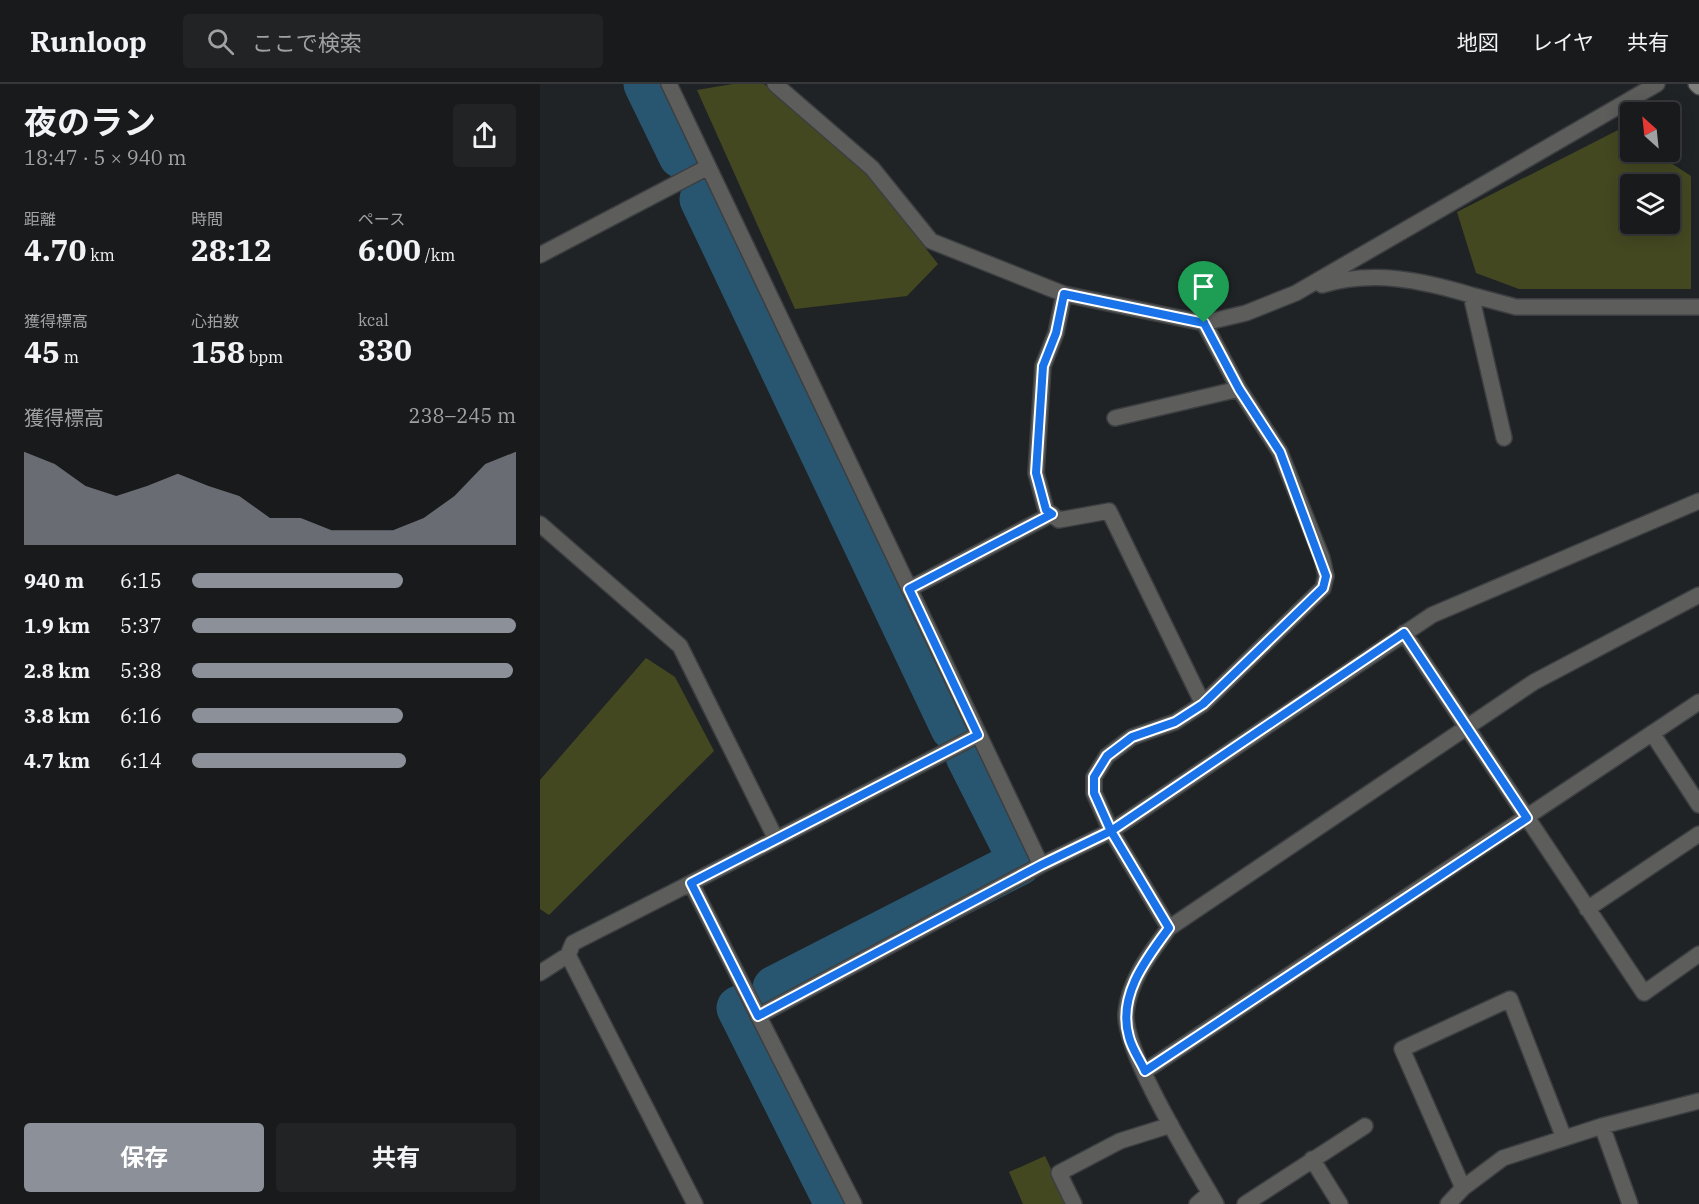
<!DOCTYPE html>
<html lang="ja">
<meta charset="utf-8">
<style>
body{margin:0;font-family:"IBM Plex Serif","Noto Sans JP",serif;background:#212325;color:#f1f3f6;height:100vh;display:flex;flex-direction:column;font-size:22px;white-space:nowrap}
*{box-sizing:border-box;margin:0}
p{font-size:20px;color:#9fa1a3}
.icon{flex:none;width:33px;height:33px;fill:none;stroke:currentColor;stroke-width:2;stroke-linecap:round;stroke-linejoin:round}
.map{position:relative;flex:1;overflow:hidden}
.drawer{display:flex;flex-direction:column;background:#181a1c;width:540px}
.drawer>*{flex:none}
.needle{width:39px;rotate:333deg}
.controls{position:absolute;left:1080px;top:18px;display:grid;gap:12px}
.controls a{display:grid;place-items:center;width:60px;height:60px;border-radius:6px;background:#181a1c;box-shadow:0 3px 15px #0003,0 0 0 2px #36383b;font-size:30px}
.pin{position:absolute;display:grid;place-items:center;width:51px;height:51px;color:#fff;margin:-62px -26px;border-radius:50% 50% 50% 0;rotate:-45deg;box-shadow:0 0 6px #0007}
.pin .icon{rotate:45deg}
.round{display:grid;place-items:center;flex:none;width:63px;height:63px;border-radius:6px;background:#212325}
.head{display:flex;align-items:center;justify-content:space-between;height:102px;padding:0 24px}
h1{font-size:33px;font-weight:700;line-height:45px}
.metrics{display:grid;grid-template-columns:repeat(3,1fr);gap:9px;height:102px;padding:6px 24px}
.metrics div{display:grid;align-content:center}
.metrics b{font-size:30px;font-weight:700}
.metrics small{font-size:16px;font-weight:400}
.metrics p{font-size:16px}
.chart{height:168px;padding:12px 24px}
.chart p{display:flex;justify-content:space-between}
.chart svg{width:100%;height:108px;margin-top:6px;fill:#8c9099;opacity:.7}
.action{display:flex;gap:12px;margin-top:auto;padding:12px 24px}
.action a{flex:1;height:69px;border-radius:6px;background:#8c9099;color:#fff;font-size:24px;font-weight:700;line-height:69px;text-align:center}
.action a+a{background:#212325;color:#f1f3f6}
ul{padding:0 24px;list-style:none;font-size:20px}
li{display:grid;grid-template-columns:96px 72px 1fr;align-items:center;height:45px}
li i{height:15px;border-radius:8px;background:#8c9099}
header{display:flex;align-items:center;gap:36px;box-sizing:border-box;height:84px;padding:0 30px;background:#181a1c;border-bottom:2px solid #36383b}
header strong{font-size:28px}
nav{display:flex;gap:33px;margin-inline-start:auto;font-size:21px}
.search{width:420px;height:54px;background:#212325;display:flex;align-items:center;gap:15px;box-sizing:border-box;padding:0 21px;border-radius:6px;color:#9fa1a3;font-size:22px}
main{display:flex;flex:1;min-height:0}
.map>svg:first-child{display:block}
.green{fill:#444821;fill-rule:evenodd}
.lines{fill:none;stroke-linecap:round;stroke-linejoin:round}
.river{stroke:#285671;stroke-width:45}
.minor-casing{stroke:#3c3f41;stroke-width:18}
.secondary-casing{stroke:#3c3f41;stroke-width:18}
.minor{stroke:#5d5d5c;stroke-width:15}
.secondary{stroke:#7e7e7c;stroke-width:15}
.route-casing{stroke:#fff;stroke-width:12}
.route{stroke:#1a73e8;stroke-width:8}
</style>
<header>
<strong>Runloop</strong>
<div class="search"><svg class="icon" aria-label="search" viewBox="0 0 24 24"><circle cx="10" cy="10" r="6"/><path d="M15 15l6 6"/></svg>ここで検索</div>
<nav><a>地図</a><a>レイヤ</a><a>共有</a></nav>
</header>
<main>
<section class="drawer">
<div class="head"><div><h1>夜のラン</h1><p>18:47 · 5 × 940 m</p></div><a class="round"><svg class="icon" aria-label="share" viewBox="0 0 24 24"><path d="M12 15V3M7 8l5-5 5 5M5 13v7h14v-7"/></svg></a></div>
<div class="metrics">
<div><p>距離</p><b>4.70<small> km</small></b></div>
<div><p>時間</p><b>28:12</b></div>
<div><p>ペース</p><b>6:00<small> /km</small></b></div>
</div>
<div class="metrics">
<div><p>獲得標高</p><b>45<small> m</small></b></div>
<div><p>心拍数</p><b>158<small> bpm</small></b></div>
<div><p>kcal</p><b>330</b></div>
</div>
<div class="chart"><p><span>獲得標高</span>238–245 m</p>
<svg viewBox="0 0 160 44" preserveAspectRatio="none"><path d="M0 44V6L10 11L20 20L30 24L40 20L50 15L60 20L70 24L80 33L90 33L100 38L110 38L120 38L130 33L140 24L150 11L160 6V44z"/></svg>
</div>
<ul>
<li><b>940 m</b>6:15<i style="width:65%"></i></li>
<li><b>1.9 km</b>5:37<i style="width:100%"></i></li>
<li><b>2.8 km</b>5:38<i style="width:99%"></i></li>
<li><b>3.8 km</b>6:16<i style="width:65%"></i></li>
<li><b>4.7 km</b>6:14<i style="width:66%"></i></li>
</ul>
<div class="action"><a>保存</a><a>共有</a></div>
</section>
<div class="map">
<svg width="1159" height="1120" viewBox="0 0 1159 1120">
<rect width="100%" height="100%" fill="#202325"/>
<path class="green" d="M193 0H224L326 88 398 180 367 212 255 225 157 6Z
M1080 45 1090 52V68H1114L1151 92V205H979L936 189 917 128ZM1130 100V140H1090V100Z
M106 574 135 593 174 667 9 831 0 825V696Z
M505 1072 528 1120H483L469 1088Z"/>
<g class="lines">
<path class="river" d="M106 0 141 72
M162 115 413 644
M235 904 479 779V773L428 672
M199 924 297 1120"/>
<defs>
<path id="minor" d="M129 0 501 781
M235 0 332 84 391 157 524 210 664 239 706 229 756 209 1117 0
M0 171 168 83
M782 201C833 186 881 196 931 211L964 354
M524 210 516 249 503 282 496 389 506 426 519 436 569 427 663 620
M931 211 976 223H1159
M575 334 699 305
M1159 417 892 531 571 747 629 844 994 598 1159 511
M0 440 140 562 236 755
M369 505 512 430
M864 549 1104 909 1159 870
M1112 649 1159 721
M151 799 33 859 28 871 155 1120
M1047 825 1159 750
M629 844C610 870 589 896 586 929 583 968 655 1083 676 1120
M0 889 28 871
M218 932 501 781 571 747 554 709V693L567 672 592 653 635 638 663 620 783 504 786 492 782 474 740 368 699 305 664 239
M605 987 1159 618
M1062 1042 1090 1120
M772 1075 800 1120
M923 1104 862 965 970 915 1024 1054
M314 1120 151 799 438 651
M534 1120 519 1089 580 1057 631 1041
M657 1120 670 1109
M705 1120 825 1042
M908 1120 923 1104 963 1074 1062 1042 1159 1017"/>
<path id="secondary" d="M1156 0 1159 3"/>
</defs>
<use href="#minor" class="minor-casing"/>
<use href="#secondary" class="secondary-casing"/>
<use href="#minor" class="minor"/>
<use href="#secondary" class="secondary"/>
</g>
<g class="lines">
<defs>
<path id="route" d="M664 239 524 210 516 249 503 282 496 389 506 426 512 430 369 505 438 651 151 799 218 932 501 781 571 747 864 549 987 734 605 987C600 976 592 965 589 953 577 912 606 875 629 844L571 747 554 709V693L567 672 592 653 635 638 663 620 783 504 786 492 740 368 699 305 664 239"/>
</defs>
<use href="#route" class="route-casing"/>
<use href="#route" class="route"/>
</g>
</svg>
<div class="controls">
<a><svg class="needle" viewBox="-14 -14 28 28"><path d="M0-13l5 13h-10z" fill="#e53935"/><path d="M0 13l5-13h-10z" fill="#9fa1a3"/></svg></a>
<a><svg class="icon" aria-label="layers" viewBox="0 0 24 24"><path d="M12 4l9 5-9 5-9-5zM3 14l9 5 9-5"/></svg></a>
</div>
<div class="pin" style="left:664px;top:239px;background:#1e9e55"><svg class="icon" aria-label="arrive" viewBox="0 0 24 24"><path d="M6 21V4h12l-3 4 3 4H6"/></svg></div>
</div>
</main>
